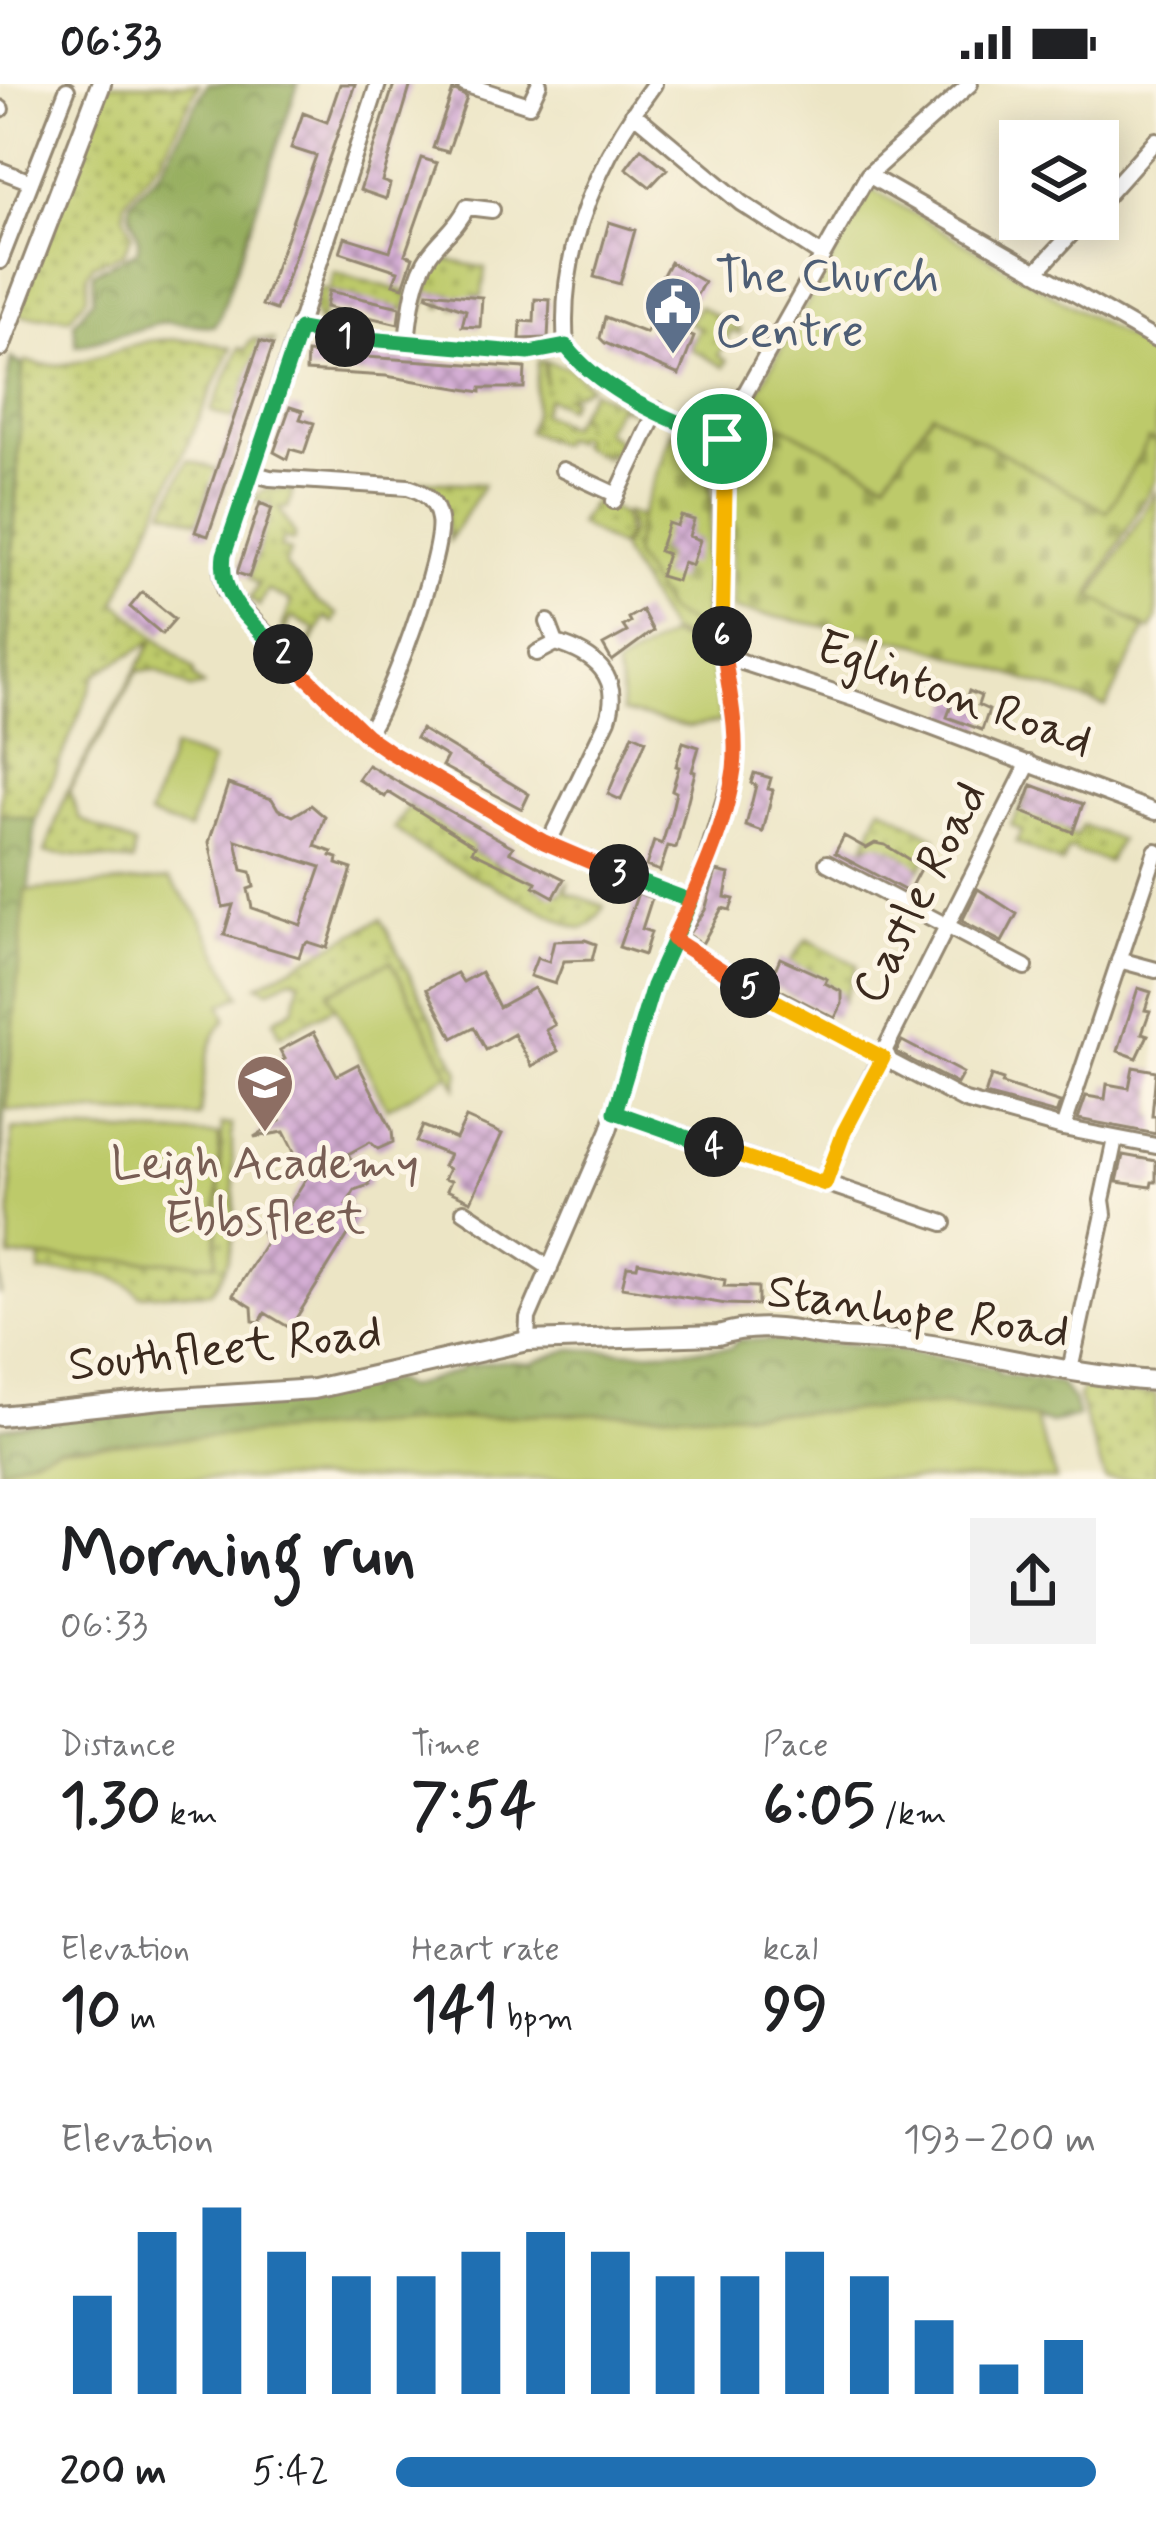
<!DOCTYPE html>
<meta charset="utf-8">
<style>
body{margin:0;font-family:Mynerve,sans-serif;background:#f2f2f2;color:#202124;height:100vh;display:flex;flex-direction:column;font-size:45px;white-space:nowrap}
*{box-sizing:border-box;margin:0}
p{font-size:39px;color:#757577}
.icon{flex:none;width:66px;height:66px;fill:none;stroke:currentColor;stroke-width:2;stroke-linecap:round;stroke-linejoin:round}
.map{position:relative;height:1395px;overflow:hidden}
.drawer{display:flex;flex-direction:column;background:#fff;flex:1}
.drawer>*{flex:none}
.buttons{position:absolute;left:999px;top:36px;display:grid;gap:24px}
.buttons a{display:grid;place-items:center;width:120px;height:120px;border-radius:0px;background:#fff;box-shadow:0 6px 30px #0003;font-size:60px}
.pin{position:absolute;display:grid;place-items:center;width:102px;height:102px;color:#fff;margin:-51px;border:6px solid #fff;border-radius:50%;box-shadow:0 3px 12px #0007}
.km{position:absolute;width:60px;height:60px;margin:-30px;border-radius:50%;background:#222;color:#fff;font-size:33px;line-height:60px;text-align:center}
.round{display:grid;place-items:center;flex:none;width:126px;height:126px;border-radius:0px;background:#f2f2f2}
.overview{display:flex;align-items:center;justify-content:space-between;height:204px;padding:0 60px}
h1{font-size:66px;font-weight:800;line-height:90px}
.figures{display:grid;grid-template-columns:repeat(3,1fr);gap:18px;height:204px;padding:12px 60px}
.figures div{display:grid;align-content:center}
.figures b{font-size:60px;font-weight:800}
.figures small{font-size:33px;font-weight:400}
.figures p{font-size:33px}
.chart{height:336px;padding:24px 60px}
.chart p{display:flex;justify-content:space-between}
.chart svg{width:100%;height:216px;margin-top:12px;stroke:#1f6fb2;stroke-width:6}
ul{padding:0 60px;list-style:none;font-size:39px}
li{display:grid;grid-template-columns:192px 144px 1fr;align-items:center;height:90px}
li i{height:30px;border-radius:15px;background:#1f6fb2}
.status{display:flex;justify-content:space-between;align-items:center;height:84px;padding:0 60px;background:#fff;direction:ltr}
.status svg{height:33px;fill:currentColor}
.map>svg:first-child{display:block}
.grass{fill:url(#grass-dots);stroke:#7c7a44;stroke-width:3}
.forest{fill:url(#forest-crowns);stroke:#686c3e;stroke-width:3}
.cemetery{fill:url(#cemetery-stones);stroke:#7c7a44;stroke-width:3}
.park{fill:#bdca6b;stroke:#7c7a44;stroke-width:3}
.building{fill:url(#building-cross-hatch);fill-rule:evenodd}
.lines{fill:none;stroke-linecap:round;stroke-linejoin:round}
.street-casing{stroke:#948872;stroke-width:20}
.secondary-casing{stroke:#948872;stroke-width:24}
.street{stroke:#fff;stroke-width:14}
.secondary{stroke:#fff;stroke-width:18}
.split-1-casing{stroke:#fff;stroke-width:24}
.split-2-casing{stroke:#fff;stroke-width:24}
.split-3-casing{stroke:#fff;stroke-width:24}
.split-4-casing{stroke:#fff;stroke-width:24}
.split-5-casing{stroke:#fff;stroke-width:24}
.split-6-casing{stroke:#fff;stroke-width:24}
.split-7-casing{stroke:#fff;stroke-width:24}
.split-1{stroke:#22a559;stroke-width:15}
.split-2{stroke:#22a559;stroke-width:15}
.split-3{stroke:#f0652b;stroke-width:15}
.split-4{stroke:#22a559;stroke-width:15}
.split-5{stroke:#f5b400;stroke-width:15}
.split-6{stroke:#f0652b;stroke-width:15}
.split-7{stroke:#f5b400;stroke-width:15}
.labels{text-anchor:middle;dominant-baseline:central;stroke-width:10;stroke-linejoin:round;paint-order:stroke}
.service-label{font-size:48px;fill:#4e5e75;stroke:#fcf5e5;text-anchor:start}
.street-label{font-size:48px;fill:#3b2a1e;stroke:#fcf5e5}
.education-label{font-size:48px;fill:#785e54;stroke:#fcf5e5}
</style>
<div class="status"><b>06:33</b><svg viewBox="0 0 49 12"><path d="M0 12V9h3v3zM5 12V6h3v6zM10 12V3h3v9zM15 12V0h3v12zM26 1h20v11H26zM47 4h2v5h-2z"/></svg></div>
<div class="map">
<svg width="1156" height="1395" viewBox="0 0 1156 1395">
<defs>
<pattern id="grass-dots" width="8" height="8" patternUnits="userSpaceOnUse" patternTransform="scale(3)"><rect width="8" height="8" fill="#bdca6b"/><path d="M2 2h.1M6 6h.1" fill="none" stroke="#9ba457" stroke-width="1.8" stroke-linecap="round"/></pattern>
<pattern id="forest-crowns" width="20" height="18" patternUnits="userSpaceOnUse" patternTransform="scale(3)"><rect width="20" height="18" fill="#96ae5f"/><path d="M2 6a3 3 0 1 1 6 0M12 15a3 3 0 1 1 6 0" fill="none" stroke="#7c8e4e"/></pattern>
<pattern id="cemetery-stones" width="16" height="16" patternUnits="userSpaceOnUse" patternTransform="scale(3)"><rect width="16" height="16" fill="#bdca6b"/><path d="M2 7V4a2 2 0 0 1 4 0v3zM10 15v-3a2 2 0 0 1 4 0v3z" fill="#9ba457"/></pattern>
<pattern id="building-cross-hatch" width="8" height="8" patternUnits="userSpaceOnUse" patternTransform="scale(3)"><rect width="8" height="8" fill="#d4aed4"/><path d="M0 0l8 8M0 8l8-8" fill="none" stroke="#ad8eab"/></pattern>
</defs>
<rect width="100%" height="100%" fill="#fcf5e5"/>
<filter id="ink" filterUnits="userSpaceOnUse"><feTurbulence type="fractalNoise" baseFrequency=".00833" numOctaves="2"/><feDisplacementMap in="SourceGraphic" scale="24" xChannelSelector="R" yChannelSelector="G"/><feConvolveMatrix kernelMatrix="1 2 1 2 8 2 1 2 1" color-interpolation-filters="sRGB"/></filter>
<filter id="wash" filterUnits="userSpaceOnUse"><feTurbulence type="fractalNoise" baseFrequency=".004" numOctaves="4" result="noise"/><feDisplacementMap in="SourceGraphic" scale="48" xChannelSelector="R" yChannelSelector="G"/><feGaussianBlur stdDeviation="2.7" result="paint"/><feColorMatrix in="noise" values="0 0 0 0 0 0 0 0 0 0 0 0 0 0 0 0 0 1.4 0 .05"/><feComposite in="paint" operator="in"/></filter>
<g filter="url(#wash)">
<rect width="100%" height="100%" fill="#ece5c5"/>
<path class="grass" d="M108 0H199L162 74 125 117 124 130 132 150 124 169 93 181 87 191V213L69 234C51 230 34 235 17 230Z
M437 174 485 184 482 212H476L475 226 461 212 460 224H454L455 213 445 210 443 223H439L440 210H428L418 239Z
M334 188 409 209 405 227 330 207 320 241 313 226 320 204 330 206Z
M699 222 741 246 739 250 732 247 718 271 727 277 724 283 690 264 699 243 689 239Z
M252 255 274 256 273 261 260 258 234 335 211 327 239 264 245 266Z
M198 256 231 264 116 518 194 586V593L203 602 191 605 157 586 138 587 69 707 80 735 134 761 133 778 45 769 67 707 153 557 96 590 36 736 0 730 23 281 26 277C67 291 110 265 149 257 165 254 183 256 198 256Z
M538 277H543L546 301 545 277 569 284 590 302 566 313 572 315 567 324 548 314 541 329 568 343 576 332 584 336 577 330 592 306 635 328 618 322 604 347 619 357 609 377 611 370 606 368 603 374 598 367 596 370 578 361 581 355 576 352 572 358 562 354 559 361 528 347 534 330Z
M672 347 707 369 713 420 706 465 712 467 703 547 707 559 670 549 621 466 630 447 626 428 641 433Z
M188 376 218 386 223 406 210 402 199 437 164 426Z
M423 397 484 400 449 457 445 424Z
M266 405 293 406 288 424H279L295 451 293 457 283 454 280 464 290 467 285 482 317 518 337 530 333 539 325 533 311 561 309 559 315 545 292 533 285 547 282 545 291 518 267 506 259 522 250 515 258 501 249 493 272 421 252 415Z
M596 414 623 431 626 451 619 463 578 440Z
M1032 701 1023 727 1071 733 1067 747 1076 754 1082 741 1120 756 1108 778 1068 765 1062 780 1016 758 1022 747 1011 741Z
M409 721 475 762 472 767 479 771 482 766 496 774 493 779 498 783 502 778 536 798 535 803 539 805 541 800 561 810 568 797 567 808 604 822C598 833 593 840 582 845L573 842 421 765 394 744Z
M881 722 936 754 920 785 898 768 892 780 894 765 869 760 864 764Z
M381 835 459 987 456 1003 391 877 329 909 335 923 280 952 274 936 294 924 300 896 290 894 269 906 258 901Z
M807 855 857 881 842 920V912L825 899 826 895 810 902 816 890 807 885 800 896 802 885 791 879 782 888Z
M222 1040 232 1041C229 1095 250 1163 210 1208L139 1211C118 1184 72 1189 40 1188L41 1174 216 1179Z
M1083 1303 1098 1308 1156 1310V1395H1105L1078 1313Z"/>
<path class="forest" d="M207 0H298L219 235 213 242 165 238 76 262 74 239 93 215V189L137 167C143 149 127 136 130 118L162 84Z
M11 274 23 281 0 700V340Z
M0 730 36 736 3 1044 0 1212Z
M738 1256C824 1255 912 1265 997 1285L998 1290 1060 1300 1073 1316 1078 1333 1050 1339 1012 1329 946 1321 825 1328 541 1330 58 1363 0 1385V1344L111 1328 310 1313 393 1297 406 1304 461 1286V1282L502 1277 531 1279 571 1265 639 1268 731 1264Z"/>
<path class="cemetery" d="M748 324 886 396 932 329 1107 427 1149 355 1156 359V395L1091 508 1145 546 1106 623 919 560 733 525 731 362 732 351Z
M672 347 707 369C709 403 714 431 706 465L712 467 703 546 668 528 633 471 637 444Z"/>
<path class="park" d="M872 105 1156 271V359L1149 355 1107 428 932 329 886 396 748 324Z
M1156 408V536L1150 546 1092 512Z
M668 552 708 562 721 638 688 643 622 628 621 603 615 584Z
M173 664 212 677 189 746 149 732Z
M169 795 198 830 240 911 221 921 226 935C202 962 204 999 200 1033L7 1026 25 807Z
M391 877 450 990 387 1024 328 909Z
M12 1045 219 1051 216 1179 10 1173Z
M946 1321 1035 1334 1056 1395H0V1385L58 1363 541 1330 825 1328Z"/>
<g id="blocks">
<path class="building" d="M340 0H355L276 226 262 221 316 72 291 64 303 29 327 38Z
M394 0H411L382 97 390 100 386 115 360 106Z
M453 6 467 13 448 68 433 64Z
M641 64 667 85 650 103 626 84Z
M421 74 437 79 405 170 413 173 403 203 393 200 398 187 340 168 345 153 390 167Z
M609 138 635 146 620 200 594 193Z
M670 178 704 198 695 214 691 212 686 218 657 202Z
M329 207 400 223 398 240 326 223Z
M428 208 482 213 480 243 462 242 466 226 427 212Z
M535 215 550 216 548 254 520 255 521 237 534 238Z
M605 233 646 249 648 243 673 252 675 245 694 253 679 291 605 259 600 254Z
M260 257 273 261 208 452 195 448Z
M307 269 525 284 524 304H481V308L386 292 306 287Z
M290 323 303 327 300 335 314 339 304 369 290 365 287 375 274 368Z
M260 419 272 424 249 493 237 489Z
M681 432 694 436 689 452 700 456 692 481 683 478 677 497 660 492 667 470 659 467 668 439 677 442Z
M142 508 175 535 162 550 130 523Z
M642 526 653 547 612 577 603 561 627 548 623 542 630 538 628 534Z
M969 607 981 612 978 621 989 626 982 646 947 633 956 609 967 613Z
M421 645 529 710 522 725 442 682 447 673 416 654Z
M633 650 646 656 621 716 608 710Z
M683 658 699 663 692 687 695 688 676 764 668 762 660 787 646 782 654 757 662 760 670 734 676 708 672 706 679 683 676 682Z
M368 681 513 763 510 768 564 795 554 813 534 802 536 798 472 767 475 762 388 708 385 713 358 695Z
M754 689 771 694 768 705 773 706 763 748 746 742 756 701 751 699Z
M228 700 272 715 278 725 293 732 311 721 325 733 315 762 332 768 331 772 338 774 337 780 352 785 327 864 308 858 303 861 299 873 224 851 233 821 223 823 209 758ZM236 756 321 783 301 841 252 824 248 805 254 803 251 788 242 786Z
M1032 701 1083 720 1073 748 1022 728Z
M844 752 866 764 875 759 885 761 913 778 920 785 908 808 835 769Z
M716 787 729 790 725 813 734 815 730 826 722 824 702 860 688 851 705 826Z
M978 805 1017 830 1002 858 962 837Z
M638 809 652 814 642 845 651 848 644 871 619 863Z
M585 856 596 860 592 876 564 877 555 900 530 892 537 874 549 878 554 857Z
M780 874 827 895 825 899 842 908V920L835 934 769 900Z
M481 888 499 923 534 904 555 941 546 946 558 967 532 982 514 950 486 966 474 943 453 954 427 905 457 889 463 898Z
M1138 904 1151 908 1145 926 1150 927 1142 949 1148 951 1137 974 1118 967Z
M314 948 337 991 358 980 392 1046 393 1058 378 1065 370 1058 348 1070 357 1086 370 1092 369 1101 355 1106 346 1121 361 1130 290 1244 265 1229 260 1238 253 1237 252 1223 233 1211 266 1158 262 1147 275 1144 307 1093 284 1048 254 1053 280 1037 256 990 285 975 280 966Z
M902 957 963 989 957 1000 896 968Z
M1133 983 1156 987 1152 1032H1156V1050L1078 1035 1086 1012 1105 1015 1107 1000 1129 1004Z
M991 992 1003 996 1002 1000 1060 1019 1056 1030 985 1011Z
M466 1034 502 1050 471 1117 447 1106 451 1097 444 1095 449 1085 443 1082 449 1071 416 1058 423 1042 456 1055Z
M1123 1071 1156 1077V1098H1152L1151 1103 1117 1098Z
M638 1178 725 1196 724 1202 758 1203V1221L726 1220 622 1203 627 1182 637 1183Z"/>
</g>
</g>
<g filter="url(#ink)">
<use href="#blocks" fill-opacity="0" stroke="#948872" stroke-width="3"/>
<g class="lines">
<defs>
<path id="street" d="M378 0 225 467 222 489 226 507 310 597 367 652 390 668 544 758 691 817
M464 0 529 21 539 0
M0 24 1 25
M633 29 741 119 822 171
M0 86 31 98
M868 91 1156 256
M1098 121 1156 56
M0 177 67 6
M1036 188 1085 135
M300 245 324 251 529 269 566 262
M407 258C410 231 413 193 430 170 442 153 457 144 467 123L492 126
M566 262C558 165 597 77 654 0
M566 262C601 307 669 338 722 355
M563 386 617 411
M251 389 270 394 408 403C425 408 436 417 439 435 445 468 388 623 366 650
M614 417 657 326
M537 569 556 559
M724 572 867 619 1156 728
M548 760 608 635C622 592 594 570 556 559L548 538
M827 779 1025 883
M673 855 759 908 965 1017 1063 1044 1156 1062
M1119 876 1156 886
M615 1028 944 1139
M1063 1044 1156 767
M825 1100 846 1043 1029 679
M464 1127 550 1184
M527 1257 528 1234 609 1046 653 903 702 789 734 685V647L720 527 724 347 868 91 970 0
M1070 1286 1104 1130 1102 1116 1115 1055"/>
<path id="secondary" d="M0 263 101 0
M0 1332 161 1315 314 1305 527 1257 718 1251C752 1240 784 1244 817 1251 850 1257 886 1254 919 1259 998 1271 1076 1292 1156 1297"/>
</defs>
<use href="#street" class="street-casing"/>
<use href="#secondary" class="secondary-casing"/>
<use href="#street" class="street"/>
<use href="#secondary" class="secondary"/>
</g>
</g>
<g class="lines" filter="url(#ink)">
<defs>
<path id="split-1" d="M345 253 529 269 566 262C601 307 669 337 722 355"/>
<path id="split-2" d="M283 570C254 541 218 515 224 471L300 245 345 253"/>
<path id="split-3" d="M283 570 367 652 390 668 544 758 619 790"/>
<path id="split-4" d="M619 790 691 817 653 902 615 1028 714 1063"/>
<path id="split-5" d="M714 1063 825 1100 844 1048 883 974 750 904"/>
<path id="split-6" d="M722 552C726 596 739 641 734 685 726 743 698 802 673 855L750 904"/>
<path id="split-7" d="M722 355 725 406 722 552"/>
</defs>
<use href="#split-1" class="split-1-casing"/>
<use href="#split-2" class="split-2-casing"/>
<use href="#split-3" class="split-3-casing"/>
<use href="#split-4" class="split-4-casing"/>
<use href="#split-5" class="split-5-casing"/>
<use href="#split-6" class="split-6-casing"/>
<use href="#split-7" class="split-7-casing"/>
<use href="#split-1" class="split-1"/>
<use href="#split-2" class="split-2"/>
<use href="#split-3" class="split-3"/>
<use href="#split-4" class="split-4"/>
<use href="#split-5" class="split-5"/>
<use href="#split-6" class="split-6"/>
<use href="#split-7" class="split-7"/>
</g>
<defs>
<symbol id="civic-pin" viewBox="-11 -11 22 30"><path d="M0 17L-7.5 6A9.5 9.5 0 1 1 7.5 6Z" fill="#5c6f8a" stroke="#fcf5e5"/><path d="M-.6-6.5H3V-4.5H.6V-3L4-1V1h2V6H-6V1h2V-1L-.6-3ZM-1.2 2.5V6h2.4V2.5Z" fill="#fff"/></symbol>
<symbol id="school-pin" viewBox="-11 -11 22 30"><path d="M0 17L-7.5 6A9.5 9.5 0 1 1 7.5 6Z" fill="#8d6e63" stroke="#fcf5e5"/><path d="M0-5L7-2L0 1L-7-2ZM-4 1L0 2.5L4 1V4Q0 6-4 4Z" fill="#fff"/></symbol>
</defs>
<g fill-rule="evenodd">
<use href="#civic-pin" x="640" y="188" width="66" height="90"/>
<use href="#school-pin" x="232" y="966" width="66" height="90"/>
</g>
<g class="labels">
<g class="service-label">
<text x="715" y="193">The Church<tspan x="715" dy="55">Centre</tspan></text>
</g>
<g class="street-label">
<text transform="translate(954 611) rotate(20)">Eglinton Road</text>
<text transform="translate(921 809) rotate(-63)">Castle Road</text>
<text transform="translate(918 1229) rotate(8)">Stanhope Road</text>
<text transform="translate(225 1266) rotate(-6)">Southfleet Road</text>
</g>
<g class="education-label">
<text x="265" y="1080">Leigh Academy<tspan x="265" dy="55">Ebbsfleet</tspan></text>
</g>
</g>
</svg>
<div class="buttons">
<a><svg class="icon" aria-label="layers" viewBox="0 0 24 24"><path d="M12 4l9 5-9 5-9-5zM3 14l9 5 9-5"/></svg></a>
</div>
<div class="pin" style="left:722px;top:355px;background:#1e9e55"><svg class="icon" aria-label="arrive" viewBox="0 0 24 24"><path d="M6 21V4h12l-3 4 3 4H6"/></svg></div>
<b class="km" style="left:345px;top:253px">1</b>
<b class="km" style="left:283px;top:570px">2</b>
<b class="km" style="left:619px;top:790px">3</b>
<b class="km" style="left:714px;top:1063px">4</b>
<b class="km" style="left:750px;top:904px">5</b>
<b class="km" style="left:722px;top:552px">6</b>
</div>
<section class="drawer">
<div class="overview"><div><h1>Morning run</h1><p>06:33</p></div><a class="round"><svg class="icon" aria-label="share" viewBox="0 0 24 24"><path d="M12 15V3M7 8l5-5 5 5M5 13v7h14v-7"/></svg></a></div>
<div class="figures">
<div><p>Distance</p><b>1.30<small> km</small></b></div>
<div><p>Time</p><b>7:54</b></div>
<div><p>Pace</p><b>6:05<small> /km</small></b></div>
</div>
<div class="figures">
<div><p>Elevation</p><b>10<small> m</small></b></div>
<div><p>Heart rate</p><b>141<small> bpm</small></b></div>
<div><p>kcal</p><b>99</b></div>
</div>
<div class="chart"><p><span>Elevation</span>193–200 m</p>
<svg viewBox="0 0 160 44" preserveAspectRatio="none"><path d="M5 44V24M15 44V11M25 44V6M35 44V15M45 44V20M55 44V20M65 44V15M75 44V11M85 44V15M95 44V20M105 44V20M115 44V15M125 44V20M135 44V29M145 44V38M155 44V33"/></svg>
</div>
<ul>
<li><b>200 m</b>5:42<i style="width:100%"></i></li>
</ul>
</section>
